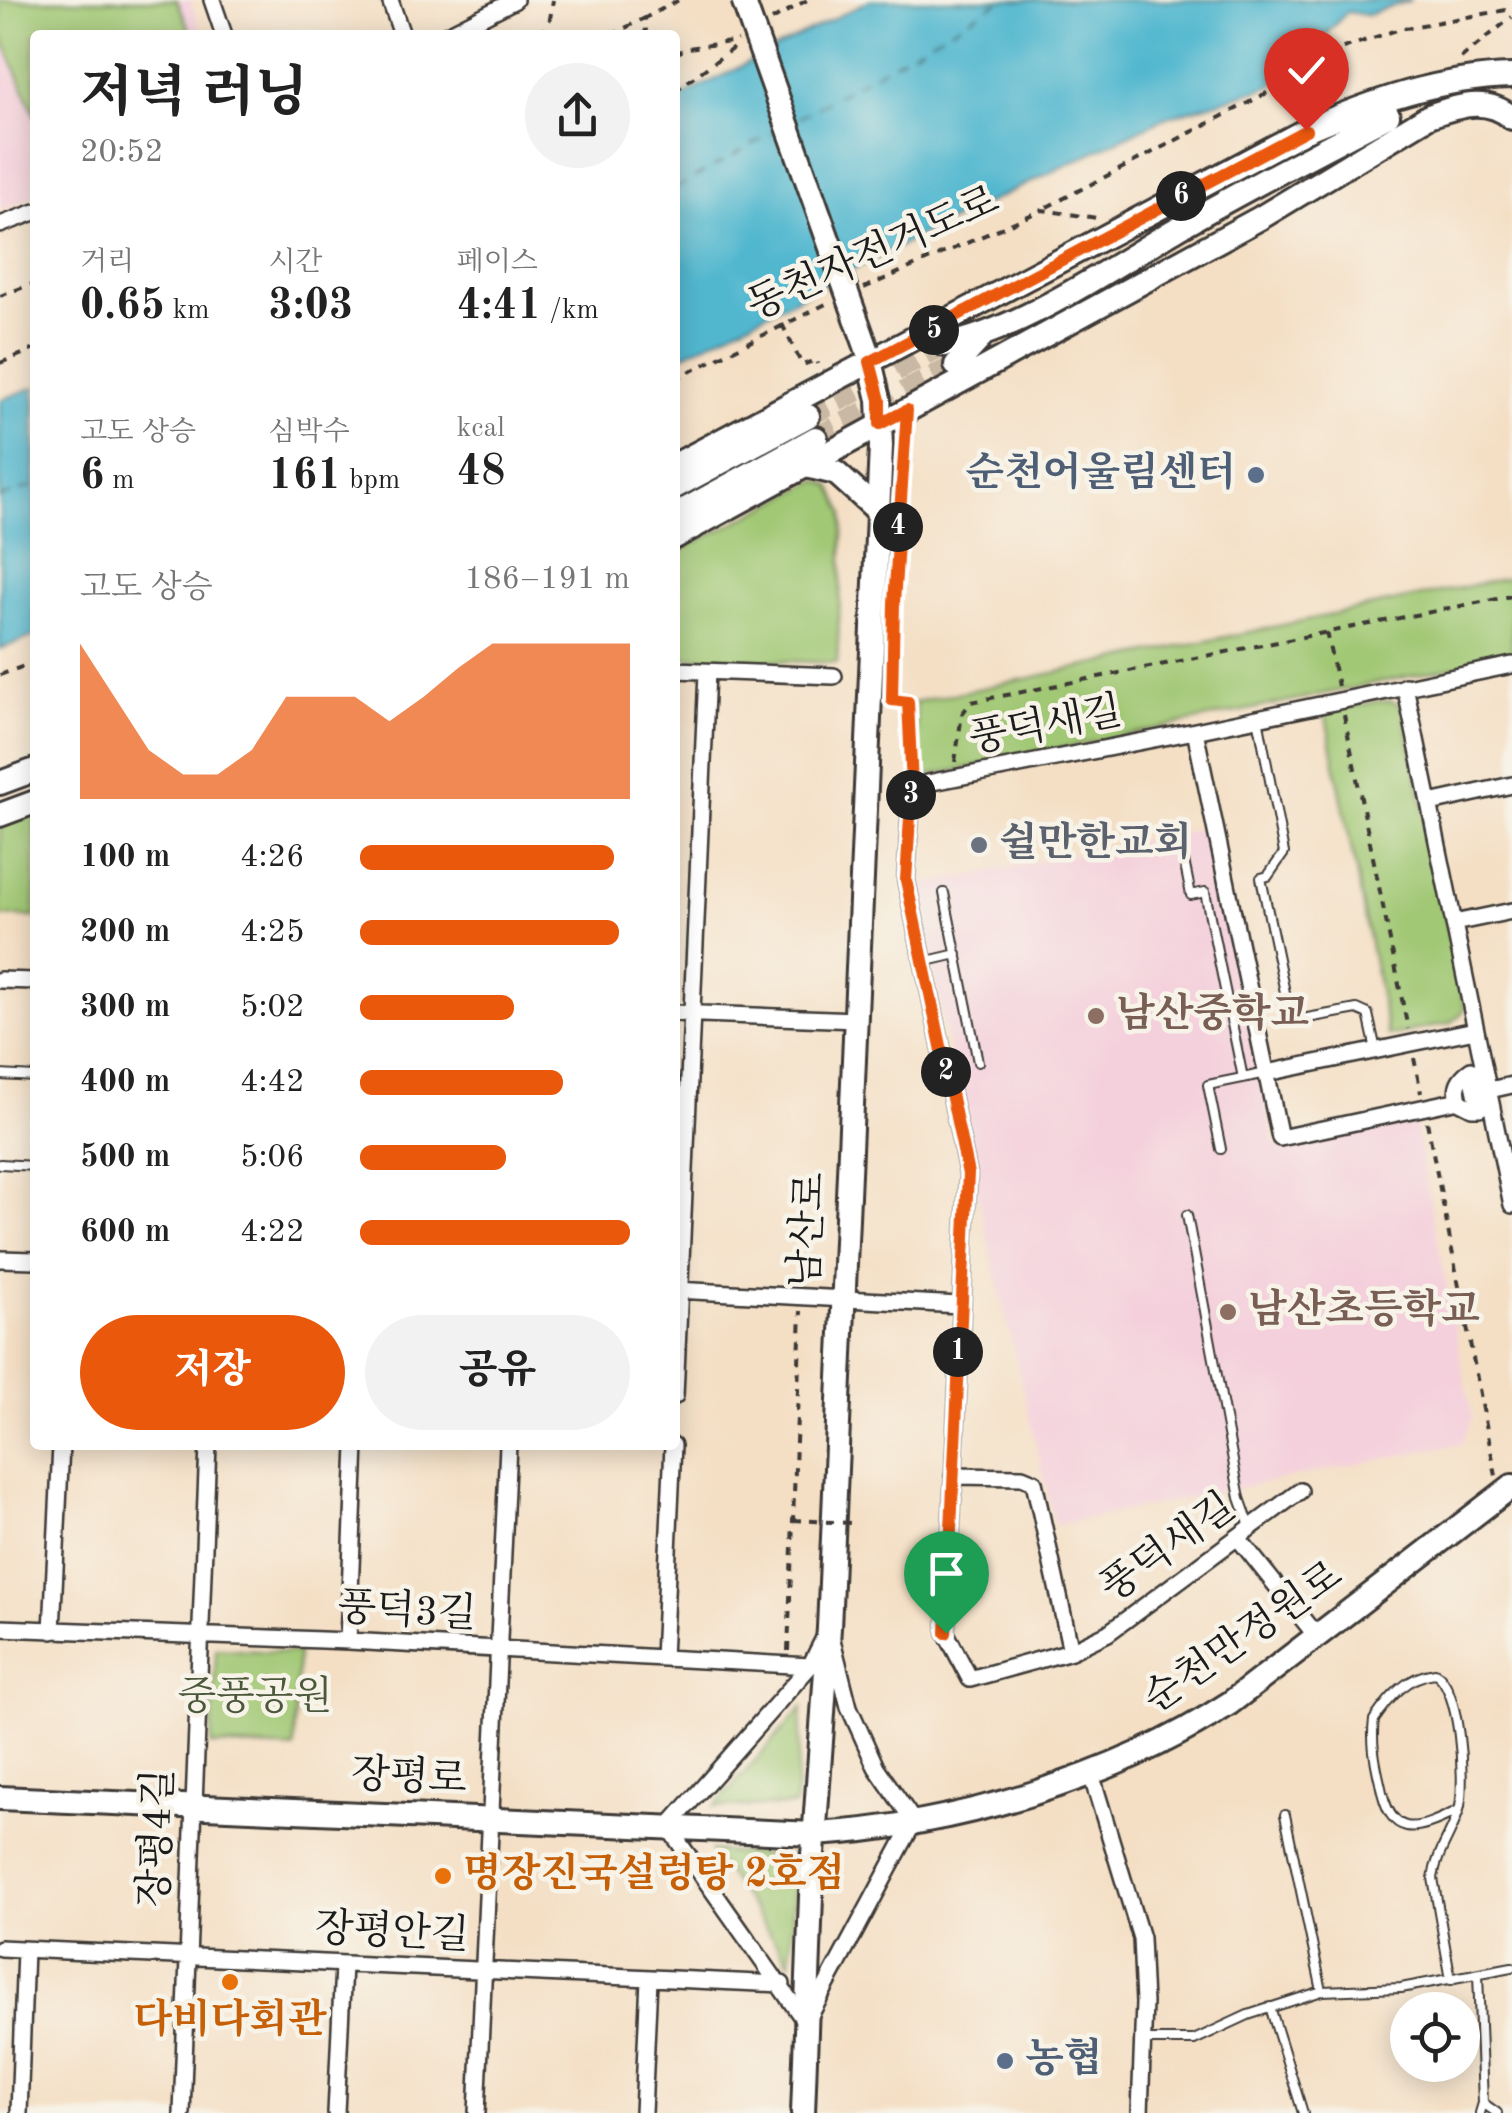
<!DOCTYPE html>
<html lang="ko">
<meta charset="utf-8">
<style>
body{margin:0;font-family:"Old Standard TT","Noto Serif KR",serif;background:#f2f2f2;color:#222;height:100vh;display:flex;flex-direction:column;font-size:38px;white-space:nowrap}
*{box-sizing:border-box;margin:0}
p{font-size:32px;color:#767676}
.icon{flex:none;width:55px;height:55px;fill:none;stroke:currentColor;stroke-width:2;stroke-linecap:round;stroke-linejoin:round}
.map{position:relative;flex:1;overflow:hidden}
.drawer{position:absolute;left:30px;top:30px;width:650px;height:1420px;display:flex;flex-direction:column;background:#fff;border-radius:10px;box-shadow:0 5px 25px #0003}
.drawer>*{flex:none}
.buttons{position:absolute;left:1390px;top:1992px;display:grid;gap:20px}
.buttons a{display:grid;place-items:center;width:90px;height:90px;border-radius:50%;background:#fff;box-shadow:0 5px 25px #0003;font-size:50px}
.pin{position:absolute;display:grid;place-items:center;width:85px;height:85px;color:#fff;margin:-102px -42px;border-radius:50% 50% 50% 0;rotate:-45deg;box-shadow:0 0 10px #0007}
.pin .icon{rotate:45deg}
.km{position:absolute;width:50px;height:50px;margin:-25px;border-radius:50%;background:#222;color:#fff;font-size:28px;line-height:50px;text-align:center}
.round{display:grid;place-items:center;flex:none;width:105px;height:105px;border-radius:52px;background:#f2f2f2}
.overview{display:flex;align-items:center;justify-content:space-between;height:170px;padding:0 50px}
h1{font-size:55px;font-weight:800;line-height:75px}
.figures{display:grid;grid-template-columns:repeat(3,1fr);gap:15px;height:170px;padding:10px 50px}
.figures div{display:grid;align-content:center}
.figures b{font-size:42px;font-weight:800}
.figures small{font-size:28px;font-weight:400}
.figures p{font-size:28px}
.chart{height:280px;padding:20px 50px}
.chart p{display:flex;justify-content:space-between}
.chart svg{width:100%;height:180px;margin-top:10px;fill:#ea580c;opacity:.7}
.action{display:flex;gap:20px;margin-top:auto;padding:20px 50px}
.action a{flex:1;height:115px;border-radius:60px;background:#ea580c;color:#fff;font-size:40px;font-weight:800;line-height:115px;text-align:center}
.action a+a{background:#f2f2f2;color:#222}
ul{padding:0 50px;list-style:none;font-size:32px}
li{display:grid;grid-template-columns:160px 120px 1fr;align-items:center;height:75px}
li i{height:25px;border-radius:12px;background:#ea580c}
.map>svg:first-child{display:block}
.built{fill:#f4cfdc}
.green{fill:#a1c874;stroke:#5e7248;stroke-width:2.5}
.water{fill:#51b7cf;stroke:#366a76;stroke-width:2.5}
.lines{fill:none;stroke-linecap:round;stroke-linejoin:round}
.ferry{stroke:#315a64;stroke-width:2.5;stroke-dasharray:12 10;stroke-linecap:butt}
.secondary-tunnel{stroke:#c9b8a3;stroke-width:22;stroke-dasharray:22 11;stroke-linecap:butt}
.lane-casing{stroke:#3c3935;stroke-width:12}
.street-casing{stroke:#3c3935;stroke-width:20}
.secondary-casing{stroke:#3c3935;stroke-width:28}
.path{stroke:#3c3935;stroke-width:4;stroke-dasharray:8 8;stroke-linecap:butt}
.lane{stroke:#fff;stroke-width:8}
.street{stroke:#fff;stroke-width:15}
.secondary{stroke:#fff;stroke-width:22}
.secondary-bridge-casing{stroke:#3c3935;stroke-width:28;stroke-linecap:butt}
.path-bridge{stroke:#3c3935;stroke-width:4;stroke-dasharray:8 8;stroke-linecap:butt}
.secondary-bridge{stroke:#fff;stroke-width:22}
.route-casing{stroke:#fff;stroke-width:20}
.route{stroke:#ea580c;stroke-width:12}
.service-dot{fill:#5c6f8a;stroke:#f7f3e8;stroke-width:4}
.worship-dot{fill:#6b7280;stroke:#f7f3e8;stroke-width:4}
.education-dot{fill:#8d6e63;stroke:#f7f3e8;stroke-width:4}
.food-dot{fill:#e8710a;stroke:#f7f3e8;stroke-width:4}
.labels{text-anchor:middle;dominant-baseline:central;stroke-width:9;stroke-linejoin:round;paint-order:stroke}
.street-label{font-size:40px;fill:#1c1c1c;stroke:#f7f3e8}
.service-label{font-size:40px;font-weight:bold;fill:#4e5e75;stroke:#f7f3e8;text-anchor:end}
.worship-label{font-size:40px;font-weight:bold;fill:#5b616d;stroke:#f7f3e8;text-anchor:start}
.education-label{font-size:40px;font-weight:bold;fill:#785e54;stroke:#f7f3e8;text-anchor:start}
.park-label{font-size:40px;fill:#4b583b;stroke:#f7f3e8}
.food-label{font-size:40px;font-weight:bold;fill:#c56008;stroke:#f7f3e8;text-anchor:start}
</style>
<div class="map">
<svg width="1512" height="2113" viewBox="0 0 1512 2113">
<rect width="100%" height="100%" fill="#f7f3e8"/>
<filter id="ink" filterUnits="userSpaceOnUse"><feTurbulence type="fractalNoise" baseFrequency=".01" numOctaves="2"/><feDisplacementMap in="SourceGraphic" scale="20" xChannelSelector="R" yChannelSelector="G"/><feConvolveMatrix kernelMatrix="1 2 1 2 8 2 1 2 1" color-interpolation-filters="sRGB"/></filter>
<filter id="wash" filterUnits="userSpaceOnUse"><feTurbulence type="fractalNoise" baseFrequency=".0048" numOctaves="4" result="noise"/><feDisplacementMap in="SourceGraphic" scale="40" xChannelSelector="R" yChannelSelector="G"/><feGaussianBlur stdDeviation="2.25" result="paint"/><feColorMatrix in="noise" values="0 0 0 0 0 0 0 0 0 0 0 0 0 0 0 0 0 1.4 0 .05"/><feComposite in="paint" operator="in"/></filter>
<g filter="url(#wash)">
<rect width="100%" height="100%" fill="#f4dfc5"/>
<path class="built" d="M0 0H190L202 35H35V196L0 210Z
M1210 827 1275 1145 1414 1119 1472 1417 1462 1443 1055 1525 980 1206 917 886Z"/>
<path class="green" d="M0 0H177L192 35H35V116L0 32Z
M818 480 831 486 844 513 837 663 675 657V553Z
M1512 577V655L919 778 915 702Z
M1379 701H1392L1403 707 1465 1010 1451 1023 1388 1036 1325 712Z
M35 807V917L0 916V820Z
M216 1649 298 1653 294 1749 211 1745Z
M802 1708 795 1806 714 1807Z
M711 1851 796 1856 790 1962Z"/>
<path class="water" d="M870 0H1411L1367 15 1347 12 1285 77 1270 86 1164 118 948 222 675 359V100Z
M35 387V636L0 649V400Z"/>
<g class="lines">
<path class="ferry" d="M798 118 1002 0
M675 189 778 130
M0 498 35 485"/>
</g>
</g>
<g filter="url(#ink)">
<g class="lines">
<path class="secondary-tunnel" d="M808 416 945 345
M816 438 956 365"/>
<defs>
<path id="lane" d="M1258 718 1284 853 1268 876 1261 878 1291 1021 1357 1009 1368 1014 1376 1050
M1181 846 1191 895 1205 892 1243 1078
M944 893 978 1062
M923 962 957 954
M0 1075 35 1077
M1221 1149 1208 1085 1267 1073
M0 1164 35 1166
M1187 1215 1240 1498 1251 1529
M1285 1815 1322 1991
M1478 1974 1483 2103 1480 2113
M1451 1980 1433 1878C1437 1850 1455 1830 1460 1806 1465 1779 1460 1686 1435 1673 1407 1676 1389 1698 1374 1720 1371 1741 1375 1762 1380 1783 1391 1840 1414 1832 1459 1810
M1270 2007 1303 2113
M1143 2040H1194L1248 2015 1322 1991 1401 1988 1512 1967
M1483 2103 1497 2113"/>
<path id="street" d="M212 0 224 35
M390 0 402 35
M446 35 515 0
M0 225 35 212
M675 670 834 676
M1405 686 1512 1205
M1195 731 1280 1138 1459 1100
M1430 803 1512 785
M1454 923 1512 911
M0 980 35 981
M675 1013 857 1020
M1267 1073 1475 1030
M1476 1093 1471 1070C1459 1078 1454 1088 1460 1102L1472 1108H1480L1476 1093 1512 1085
M0 1259 35 1260
M675 1290 960 1305
M675 1396 707 672
M953 1476 1022 1477 1034 1482 1071 1651
M1300 1491 1108 1633 1071 1651 970 1679 946 1633 968 1174 906 880 912 786 1195 731 1512 665
M1239 1539 1317 1637
M0 1628 348 1641 810 1666
M829 1628 849 1707 876 1767 914 1822 806 2023 668 1827 810 1666Z
M52 1631 61 1445
M348 1641 356 1445
M663 1658 673 1445
M1091 1774 1141 1938 1144 2003 1140 2113
M0 1948 782 1984
M19 2113 25 1950
M182 2113 208 1445
M336 2113 343 1965
M477 2113 508 1445
M643 2113 649 1979"/>
<path id="secondary" d="M945 345C1019 331 1112 267 1178 228 1247 188 1318 152 1388 115
M956 365 980 339
M675 465 1306 130C1373 101 1439 78 1512 76
M802 465 836 473 877 510
M675 487 808 416
M675 515 816 438
M675 537 1260 218 1429 116C1457 106 1487 96 1512 118
M0 783 35 770
M0 815 35 802
M0 1798 815 1834C951 1827 1116 1778 1230 1703L1512 1486
M803 2113 812 1869 829 1628 881 446 879 400 868 352"/>
</defs>
<use href="#lane" class="lane-casing"/>
<use href="#street" class="street-casing"/>
<use href="#secondary" class="secondary-casing"/>
<path class="path" d="M772 20 807 0
M542 35 550 19 553 0
M611 35 645 18
M642 35 646 31 645 18 679 0
M675 54 688 48 738 41
M1461 58 1512 17
M675 91 736 46
M1047 207 1294 79 1340 49 1400 29 1512 9
M864 288 1042 210 1097 218
M0 296 35 283
M782 324 802 365 817 360 818 364
M0 363 35 349
M675 379 828 303
M903 455 905 435
M1326 632 1338 686
M0 675 35 662
M893 694 892 700 907 702 911 771
M1344 715 1408 1029
M955 762 962 714 971 702 1512 596
M1414 1058 1421 1093
M1427 1122 1496 1476
M788 1651 801 1311"/>
<use href="#lane" class="lane"/>
<use href="#street" class="street"/>
<use href="#secondary" class="secondary"/>
<defs>
<path id="secondary-bridge" d="M743 0 868 352"/>
</defs>
<use href="#secondary-bridge" class="secondary-bridge-casing"/>
<path class="path-bridge" d="M794 1520 852 1523"/>
<use href="#secondary-bridge" class="secondary-bridge"/>
</g>
</g>
<g class="lines" filter="url(#ink)">
<defs>
<path id="route" d="M946 1633 968 1174 906 880 912 786 908 702 892 700 894 603 907 410 880 424V400L870 362 1306 130"/>
</defs>
<use href="#route" class="route-casing"/>
<use href="#route" class="route"/>
</g>
<g class="service-dot">
<circle cx="1256" cy="475" r="10"/>
<circle cx="1005" cy="2061" r="10"/>
</g>
<circle class="worship-dot" cx="979" cy="845" r="10"/>
<g class="education-dot">
<circle cx="1096" cy="1016" r="10"/>
<circle cx="1228" cy="1312" r="10"/>
</g>
<g class="food-dot">
<circle cx="443" cy="1876" r="10"/>
<circle cx="230" cy="1982" r="10"/>
</g>
<g class="labels">
<g class="street-label">
<text transform="translate(874 255) rotate(-24)">동천자전거도로</text>
<text transform="translate(1046 727) rotate(-11)">풍덕새길</text>
<text transform="translate(810 1230) rotate(-87)">남산로</text>
<text transform="translate(1169 1549) rotate(-36)">풍덕새길</text>
<text transform="translate(407 1613) rotate(3)">풍덕3길</text>
<text transform="translate(1244 1639) rotate(-35)">순천만정원로</text>
<text transform="translate(409 1779) rotate(3)">장평로</text>
<text transform="translate(159 1838) rotate(-88)">장평4길</text>
<text transform="translate(392 1934) rotate(3)">장평안길</text>
</g>
<g class="service-label">
<text x="1236" y="475">순천어울림센터</text>
<text x="1025" y="2061" text-anchor="start">농협</text>
</g>
<g class="worship-label">
<text x="999" y="845">쉴만한교회</text>
</g>
<g class="education-label">
<text x="1116" y="1016">남산중학교</text>
<text x="1248" y="1312">남산초등학교</text>
</g>
<g class="park-label">
<text x="255" y="1699">중풍공원</text>
</g>
<g class="food-label">
<text x="463" y="1876">명장진국설렁탕 2호점</text>
<text x="230" y="2022" text-anchor="middle">다비다회관</text>
</g>
</g>
</svg>
<div class="buttons">
<a><svg class="icon" aria-label="locate" viewBox="0 0 24 24"><circle cx="12" cy="12" r="6"/><path d="M12 2v4M12 18v4M2 12h4M18 12h4"/></svg></a>
</div>
<div class="pin" style="left:946px;top:1633px;background:#1e9e55"><svg class="icon" aria-label="arrive" viewBox="0 0 24 24"><path d="M6 21V4h12l-3 4 3 4H6"/></svg></div>
<div class="pin" style="left:1306px;top:130px;background:#d93025"><svg class="icon" aria-label="check" viewBox="0 0 24 24"><path d="M5 12l5 5 9-10"/></svg></div>
<b class="km" style="left:958px;top:1352px">1</b>
<b class="km" style="left:946px;top:1072px">2</b>
<b class="km" style="left:911px;top:795px">3</b>
<b class="km" style="left:898px;top:527px">4</b>
<b class="km" style="left:934px;top:330px">5</b>
<b class="km" style="left:1181px;top:196px">6</b>
<section class="drawer">
<div class="overview"><div><h1>저녁 러닝</h1><p>20:52</p></div><a class="round"><svg class="icon" aria-label="share" viewBox="0 0 24 24"><path d="M12 15V3M7 8l5-5 5 5M5 13v7h14v-7"/></svg></a></div>
<div class="figures">
<div><p>거리</p><b>0.65<small> km</small></b></div>
<div><p>시간</p><b>3:03</b></div>
<div><p>페이스</p><b>4:41<small> /km</small></b></div>
</div>
<div class="figures">
<div><p>고도 상승</p><b>6<small> m</small></b></div>
<div><p>심박수</p><b>161<small> bpm</small></b></div>
<div><p>kcal</p><b>48</b></div>
</div>
<div class="chart"><p><span>고도 상승</span>186–191 m</p>
<svg viewBox="0 0 160 44" preserveAspectRatio="none"><path d="M0 44V6L10 19L20 32L30 38L40 38L50 32L60 19L70 19L80 19L90 25L100 19L110 12L120 6L130 6L140 6L150 6L160 6V44z"/></svg>
</div>
<ul>
<li><b>100 m</b>4:26<i style="width:94%"></i></li>
<li><b>200 m</b>4:25<i style="width:96%"></i></li>
<li><b>300 m</b>5:02<i style="width:57%"></i></li>
<li><b>400 m</b>4:42<i style="width:75%"></i></li>
<li><b>500 m</b>5:06<i style="width:54%"></i></li>
<li><b>600 m</b>4:22<i style="width:100%"></i></li>
</ul>
<div class="action"><a>저장</a><a>공유</a></div>
</section>
</div>
